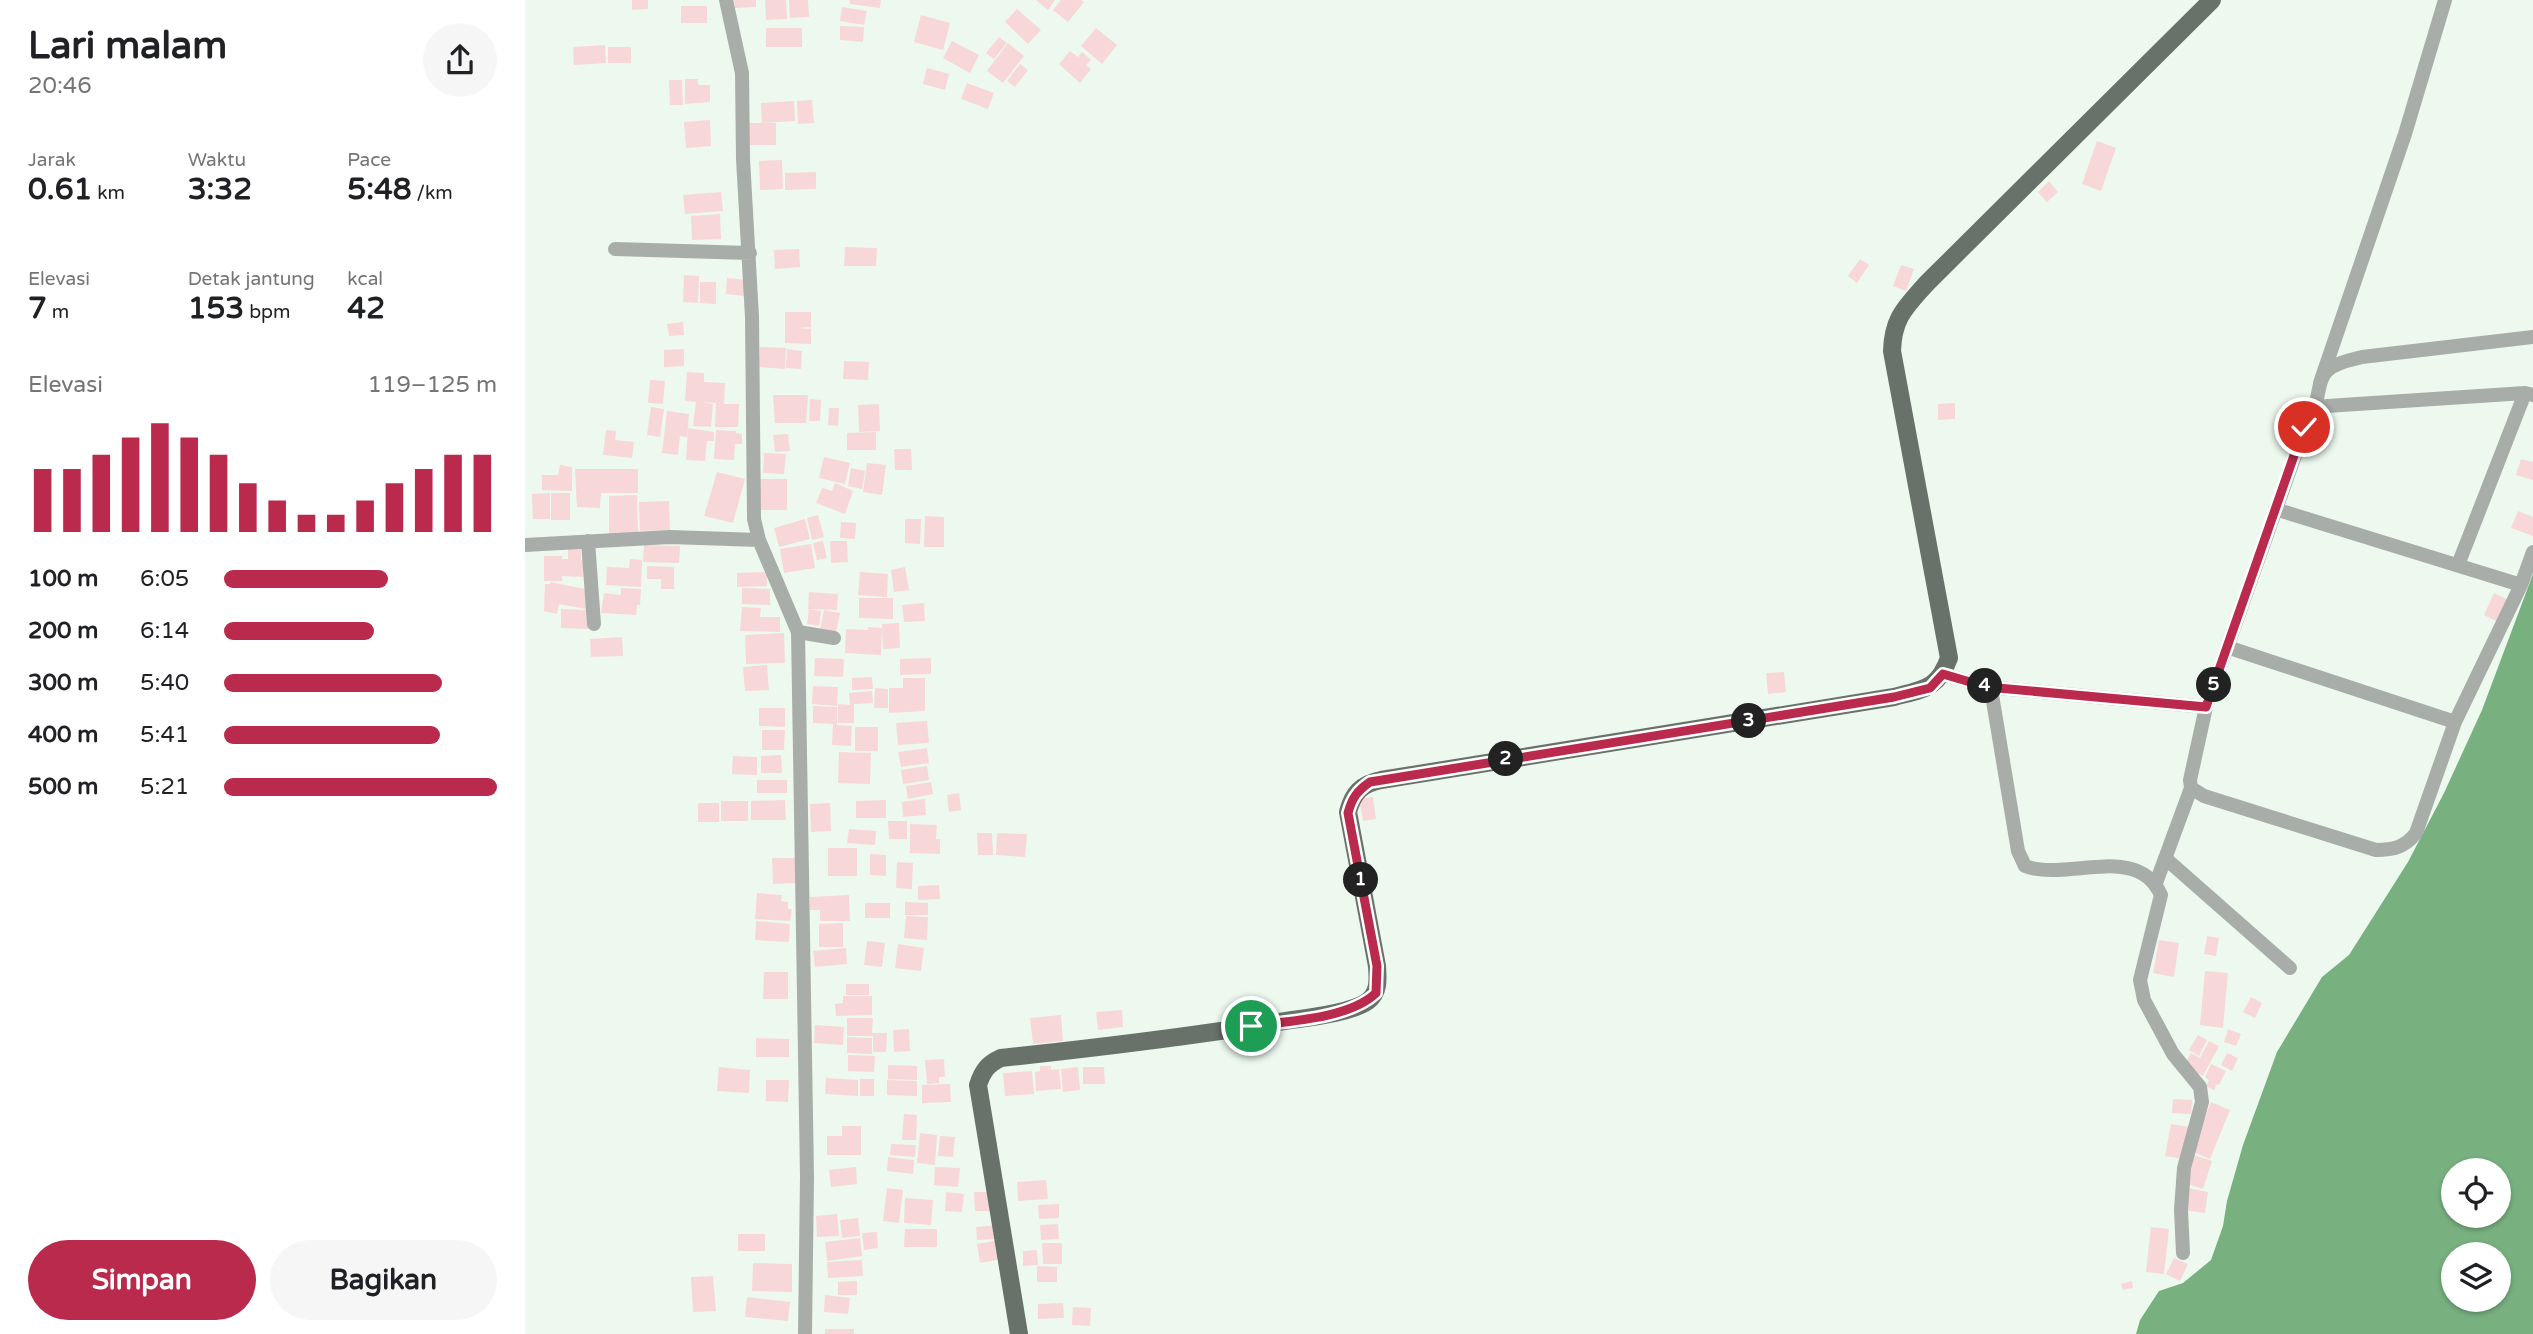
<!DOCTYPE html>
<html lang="id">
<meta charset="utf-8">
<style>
body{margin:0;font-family:"Varela Round",sans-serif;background:#f6f6f6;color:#202124;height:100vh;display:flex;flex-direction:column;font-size:26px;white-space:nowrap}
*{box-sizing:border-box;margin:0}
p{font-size:23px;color:#757577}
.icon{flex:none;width:38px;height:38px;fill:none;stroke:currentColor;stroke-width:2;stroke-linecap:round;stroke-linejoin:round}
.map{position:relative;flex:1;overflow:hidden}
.side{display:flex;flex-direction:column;background:#fff;width:525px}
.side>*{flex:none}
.controls{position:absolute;left:1916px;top:1158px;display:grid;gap:14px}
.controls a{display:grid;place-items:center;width:70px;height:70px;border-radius:50%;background:#fff;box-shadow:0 2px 5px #0004;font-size:35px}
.pin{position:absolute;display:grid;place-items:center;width:60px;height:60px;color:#fff;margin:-30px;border:4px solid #fff;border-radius:50%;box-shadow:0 2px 7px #0007}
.km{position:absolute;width:35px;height:35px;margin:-18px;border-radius:50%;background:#222;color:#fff;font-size:19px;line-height:35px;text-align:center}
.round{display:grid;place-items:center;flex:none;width:74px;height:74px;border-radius:37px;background:#f6f6f6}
.head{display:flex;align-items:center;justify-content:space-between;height:119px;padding:0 28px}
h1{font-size:38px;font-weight:700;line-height:52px}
.metrics{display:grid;grid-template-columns:repeat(3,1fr);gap:10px;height:119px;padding:7px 28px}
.metrics div{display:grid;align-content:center}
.metrics b{font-size:30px;font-weight:700}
.metrics small{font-size:19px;font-weight:400}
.metrics p{font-size:19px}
.chart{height:196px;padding:14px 28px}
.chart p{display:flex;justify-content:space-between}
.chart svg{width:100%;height:126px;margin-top:7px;stroke:#ba2a4c;stroke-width:6}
.button{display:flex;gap:14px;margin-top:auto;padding:14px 28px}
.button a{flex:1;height:80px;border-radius:42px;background:#ba2a4c;color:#fff;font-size:28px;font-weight:700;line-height:80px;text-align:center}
.button a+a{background:#f6f6f6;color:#202124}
ul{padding:0 28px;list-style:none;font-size:23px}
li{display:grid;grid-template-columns:112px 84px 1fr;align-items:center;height:52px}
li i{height:18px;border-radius:9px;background:#ba2a4c}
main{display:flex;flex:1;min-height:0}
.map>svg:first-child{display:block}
.water{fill:#78b080;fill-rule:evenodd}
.building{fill:#f8d7d9}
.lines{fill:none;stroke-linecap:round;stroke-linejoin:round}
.minor{stroke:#a8ada9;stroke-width:14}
.primary{stroke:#69726a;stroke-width:18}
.route-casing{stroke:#fff;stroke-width:14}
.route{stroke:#ba2a4c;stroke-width:9}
</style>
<main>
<section class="side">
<div class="head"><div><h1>Lari malam</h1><p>20:46</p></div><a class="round"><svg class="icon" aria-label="share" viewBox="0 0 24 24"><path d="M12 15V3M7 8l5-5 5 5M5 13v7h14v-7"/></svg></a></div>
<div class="metrics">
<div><p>Jarak</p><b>0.61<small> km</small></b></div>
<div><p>Waktu</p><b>3:32</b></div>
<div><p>Pace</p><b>5:48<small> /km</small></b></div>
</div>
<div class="metrics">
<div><p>Elevasi</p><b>7<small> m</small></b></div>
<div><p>Detak jantung</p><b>153<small> bpm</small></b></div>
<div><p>kcal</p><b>42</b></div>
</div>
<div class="chart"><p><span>Elevasi</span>119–125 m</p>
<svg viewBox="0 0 160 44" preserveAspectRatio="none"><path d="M5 44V22M15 44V22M25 44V17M35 44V11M45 44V6M55 44V11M65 44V17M75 44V27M85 44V33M95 44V38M105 44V38M115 44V33M125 44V27M135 44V22M145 44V17M155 44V17"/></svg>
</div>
<ul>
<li><b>100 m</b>6:05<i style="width:60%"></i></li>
<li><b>200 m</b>6:14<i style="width:55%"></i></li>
<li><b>300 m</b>5:40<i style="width:80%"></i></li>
<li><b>400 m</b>5:41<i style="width:79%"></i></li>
<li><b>500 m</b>5:21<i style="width:100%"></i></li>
</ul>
<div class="button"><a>Simpan</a><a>Bagikan</a></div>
</section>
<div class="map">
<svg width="2008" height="1334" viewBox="0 0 2008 1334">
<rect width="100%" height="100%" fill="#edf9ee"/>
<path class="water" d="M2008 574V1334H1611L1615 1320 1634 1291 1658 1283 1686 1260 1698 1226 1702 1201 1718 1145 1752 1052 1797 977 1824 955 1883 862 1919 793 1957 710ZM1928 1171H1974V1216H1928ZM1928 1255H1974V1300H1928Z"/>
<path class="building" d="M107 0H123V9L107 10Z
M209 0H231V7L210 8Z
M240 0H261L262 19 241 20Z
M264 0H283L284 17 265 18Z
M325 0H356L355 8 325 4Z
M511 0H530L523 10Z
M536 0H556L559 2 543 22 528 10Z
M156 6H182V23H156Z
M317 7 342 11 339 25 315 21Z
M492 9 516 30 503 44 480 22Z
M396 15 425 23 418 50 389 42Z
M315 26 339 27 338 42 315 40Z
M241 28H277V47H241Z
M571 28 592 45 577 64 556 46Z
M474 37 482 43 469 59 461 53Z
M427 41 454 55 445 73 418 58Z
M483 43 499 56 478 83 462 71Z
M80 45 81 63 49 65 48 47Z
M83 47H106V63H83Z
M545 51 553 57 557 52 566 60 561 65 566 69 555 83 534 64Z
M495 64 503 70 490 87 482 81Z
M402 68 424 74 420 90 398 84Z
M160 79H173V85H185V102L160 104Z
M144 80H157L158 105H145Z
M442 83 469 93 463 109 436 99Z
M287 100 289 123 273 124 272 101Z
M269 101 270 121 237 123 236 103Z
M185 120 186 146 161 148 159 122Z
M222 123H251V145H222Z
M1572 141 1591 148 1576 191 1557 184Z
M257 160 258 189 235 190 234 161Z
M291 172V189L260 190V173Z
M1524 181 1533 192 1522 202 1513 192Z
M196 192 198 211 160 214 158 195Z
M195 214 196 239 167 240 166 216Z
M320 247 352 248 351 266H319Z
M274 249 275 267 250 269 249 250Z
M1335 259 1344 265 1332 283 1323 276Z
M1376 265 1389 269 1381 291 1368 286Z
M159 275 174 276 173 303 158 302Z
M202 278 222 280 220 296 201 294Z
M175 282H191V304L175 303Z
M260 312H286V327L273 328 286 329V344L260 343Z
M158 322 159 335 144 336 142 324Z
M235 347 261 348 260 369 234 367Z
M159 349V366L139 367V350Z
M262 349 277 351 276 369 261 368Z
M319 361 344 362 343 380 318 379Z
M162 372 179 373V382L200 383 199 404H214L213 427H190L191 403 177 402 188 404 186 427 168 426 171 402 160 401Z
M125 380 140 381 138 404 123 403Z
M248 395H283L281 423H250Z
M285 399 296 400 295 421H284Z
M1430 403V419L1413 420V404Z
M354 404 355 431 334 432 333 405Z
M126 407 139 409 135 437 122 435Z
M304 408H314L313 426 303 425Z
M142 411 164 414 162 437 155 436 153 455 137 453Z
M163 428 189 432V441H182L180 461 161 460Z
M81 430 91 431 90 440 109 442 107 458 78 455Z
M191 430 211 431V433L217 434V444H210L209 460 189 459Z
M351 432V450H322V433Z
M263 434 265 451 250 452 248 435Z
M369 449H386L387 470H370Z
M239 453 261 454 259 474 238 473Z
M299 457 325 463 320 484 294 478Z
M1996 459 2008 462V480L1991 475Z
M342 463 361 465 357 495 338 492Z
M35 465 47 467V491L17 490V475H33Z
M326 468 340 471 337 489 323 486Z
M50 469H113V493H76L75 508 52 507Z
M192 472 220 479 208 523 179 516Z
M234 479H262V510H235Z
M310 483 328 491 320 514 291 503 297 488 307 491Z
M25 493V519H8L7 494Z
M26 493H45V520H26Z
M112 495 113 534H84V496Z
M144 501 145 530 115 531 114 502Z
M1993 511 2008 517V536L1986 528Z
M293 515 299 537 287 540 282 518Z
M400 516 419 517V547H399Z
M280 519 285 539 254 547 249 528Z
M380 519H396L395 544 380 543Z
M316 522 331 523 330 539 315 538Z
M298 541 302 558 292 560 288 543Z
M305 541H322L323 562 306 563Z
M286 544 290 568 259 573 255 549Z
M119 545 155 546 154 563 118 562Z
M43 548 56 549V560H59L58 577 37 576V581H19V556H37V559H43Z
M105 559 117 560 116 587 81 585 82 567 104 568Z
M122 566 149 567V589H136V579H122Z
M380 567 384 590 369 592 366 570Z
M242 572V586L212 587V573Z
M335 572 363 574 362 597 333 595Z
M26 582 64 590 61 609 34 604 32 614 19 611 20 584H25Z
M96 588 116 589 115 605H112L111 615 76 613 79 593 96 595Z
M217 588 245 589V605L217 604Z
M284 592 313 594 312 610 283 609Z
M1969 593 1983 600 1973 622 1959 615Z
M334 598H368V619L334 618Z
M399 603 400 621 379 622 377 605Z
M217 607 236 608 235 617H255V632L215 631Z
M36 609 63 610V629L36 628Z
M284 609 296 611 294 626 282 624Z
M299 610 315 613 310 638 294 635Z
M374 623 375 648 358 649 357 624Z
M343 627 357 628 356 655 320 653 321 629 343 630Z
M259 633 260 663 221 664 220 635Z
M97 637 98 656 66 657 65 639Z
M290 658 319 659 318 677 289 676Z
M406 658V674L375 675V659Z
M242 665 244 690 220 691 218 667Z
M1259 672 1261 692 1243 694 1241 673Z
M347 677 348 689 327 690V678Z
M378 678H400V711L364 713V688H378Z
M288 686 313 687 312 706 287 704Z
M350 688 363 689V708H349Z
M347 691 348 703 329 704V723H313V704L325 705 324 693Z
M288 706 312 707V725L327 726 326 746 307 745 308 724 288 723Z
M234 708H260V727L234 726Z
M402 721 404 743 373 745 371 723Z
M330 727H353V751H330Z
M237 730H260L259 750H237Z
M402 748 404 763 376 767 373 752Z
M314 752 346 753 345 784 313 783Z
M256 755 257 773H236V756Z
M208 756 232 757V775L207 774Z
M402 766 404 780 378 784 376 770Z
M232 780H262V793H232Z
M406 782 408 794 383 799 381 786Z
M434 793 436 810 424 812 422 795Z
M848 797 851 819 838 821 834 799Z
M400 799 401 815 378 817 377 802Z
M260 800 261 820H226V801Z
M361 800V818H331V801Z
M196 801H223V821H196Z
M173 803H194V822H173Z
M305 803 306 831 286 832 285 804Z
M363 821H382V839H364Z
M385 824 412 825 411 839H415V854L385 853Z
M324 829 351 831 350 845 322 843Z
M452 833H467L468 855H453Z
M472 833 502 834 500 857 471 855Z
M303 848H332V876H303Z
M345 854 361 855V876L345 875Z
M247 858H271V883L248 884Z
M372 862 388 863 387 889 371 888Z
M414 885 415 899 393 900V886Z
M232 893 257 895 256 901 263 902V909H267L265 921 230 919Z
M324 895 325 921H295V910H285V897Z
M380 902 403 903V915H380Z
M340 903H365V918H340Z
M381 916 403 917 402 940 379 938Z
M231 921 265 924 264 942 230 940Z
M318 923V947H294V924Z
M1682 936 1694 938 1691 956 1679 954Z
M1634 940 1654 943 1649 977 1628 973Z
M342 941 360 943 357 967 339 965Z
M373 944 399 948 396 971 370 968Z
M321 948 322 964 290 967 288 951Z
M1680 971 1703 973 1698 1028 1675 1025Z
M239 972H263V999H238Z
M321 984H344V995H321Z
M318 996H347V1015L311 1016 310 1004 318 1003Z
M1726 997 1737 1003 1730 1018 1718 1012Z
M597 1010 598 1027 573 1030 571 1012Z
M536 1015 538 1041 508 1044 505 1018Z
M322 1018H348L347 1033H362L361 1052H348V1036H322Z
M290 1025 319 1027 318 1045 289 1043Z
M384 1029 385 1051 369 1052 368 1030Z
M1703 1029 1716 1034 1711 1046 1699 1042Z
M1673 1035 1682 1040 1674 1056 1664 1050Z
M322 1037 347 1038V1054L322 1053Z
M231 1038 264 1039V1057H231Z
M1684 1041 1694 1046 1678 1076 1659 1066 1666 1053 1675 1058Z
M1702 1053 1713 1058 1707 1071 1696 1065Z
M323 1055 350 1056 349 1072 323 1071Z
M419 1059 420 1077H414V1083L402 1084 400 1060Z
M1686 1064 1701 1071 1694 1085 1692 1084 1689 1090 1681 1086 1684 1080 1680 1077Z
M363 1065 392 1066V1080L363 1079Z
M515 1066H526V1070L534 1069 536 1089 511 1091 510 1072 515 1071Z
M194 1067 225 1070 224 1093 192 1091Z
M553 1067 555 1090 538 1092 536 1069Z
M558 1067H579L580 1084H558Z
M507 1071 509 1094 480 1096 478 1073Z
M301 1078 333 1080V1096L300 1094Z
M335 1079H349V1096H335Z
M241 1080H264L263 1102 241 1101Z
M362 1080 392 1081V1096L362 1095Z
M425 1084 426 1102 397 1103V1085Z
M1648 1099 1667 1100 1666 1114 1647 1113Z
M1686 1102 1705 1110 1685 1159 1666 1151Z
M379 1114 392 1115 391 1140H377Z
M1646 1124 1665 1127 1658 1159 1640 1156Z
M317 1126H336V1155H302V1136H317Z
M395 1133 412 1135 410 1165 392 1163Z
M415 1136 430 1137 428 1157 413 1156Z
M366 1144 391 1145 390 1157 365 1155Z
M1669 1155 1687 1161 1678 1189 1660 1183Z
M363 1157 389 1160 388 1174 362 1171Z
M331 1167 332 1184 306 1187 304 1170Z
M410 1167 435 1168 433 1187 409 1185Z
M521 1180 523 1199 493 1201 492 1182Z
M362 1188 378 1190 374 1223 358 1221Z
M1662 1188 1683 1192 1680 1213 1658 1210Z
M421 1192 439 1194 437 1212 420 1211Z
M449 1192H467V1211H450Z
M380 1198 408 1200 406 1225 379 1223Z
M534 1204V1218L514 1219 513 1205Z
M312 1214 314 1236 292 1237 291 1216Z
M333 1218 335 1236 317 1238 315 1220Z
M533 1224 534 1239 516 1240 515 1225Z
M471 1225 472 1239 452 1240 451 1227Z
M1626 1227 1644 1229 1639 1274 1621 1272Z
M380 1229H412V1247H379Z
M352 1232 353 1248 339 1250 337 1233Z
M213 1234H240V1251H213Z
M335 1238 337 1256 302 1261 300 1242Z
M474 1240 477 1259 455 1263 452 1244Z
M517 1243H537V1264H518Z
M512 1250 513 1265 498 1266V1251Z
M1649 1258 1663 1264 1655 1281 1641 1274Z
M337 1260 338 1276 303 1278 302 1262Z
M228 1263 267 1264V1292L227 1291Z
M512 1266 532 1267V1282H512Z
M188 1276 191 1311 168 1312 166 1277Z
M332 1281V1295H313V1282Z
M1607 1281 1608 1288 1598 1290 1596 1284Z
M300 1295 325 1298 323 1314 299 1312Z
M222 1297 265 1302 263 1321 220 1317Z
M538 1303 539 1318 513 1319V1304Z
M548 1307 566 1308 565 1326 547 1325Z
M300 1329H329V1334H300Z"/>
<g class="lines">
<path class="minor" d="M201 0 217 73 218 159 227 317 229 519 234 540 273 632 282 1176 280 1334
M90 249 225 253
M1795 383 1880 134 1920 0
M2008 395 2000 393 1802 406 1790 410 1784 416 1681 707 1665 780 1666 788 1679 796 1851 850C1869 850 1880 847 1891 833L1930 722 1996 585 2008 552
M1790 410C1797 369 1797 367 1837 357L2008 337
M1750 509 1996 585
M63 541 69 624
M0 545 145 537 234 540
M1933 565 2000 393
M273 632 309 638
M1702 647 1930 722
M1418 674 1462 687 1467 695 1493 851 1500 866C1542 882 1613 842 1636 895L1615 980 1619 1000 1648 1054 1675 1087 1677 1102 1659 1168 1656 1210 1658 1253
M1462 687 1681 707
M1640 858 1765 968
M1631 883 1666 788"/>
<path class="primary" d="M494 1334 453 1085C458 1070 463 1064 476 1058 570 1048 662 1037 754 1022 777 1018 825 1014 843 1001 854 992 853 980 852 966L823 812C828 793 836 784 856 780L1369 697C1399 689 1413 689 1424 658L1367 351C1368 317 1381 307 1402 283L1687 0"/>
</g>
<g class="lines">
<defs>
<path id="route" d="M726 1026C762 1021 824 1019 851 993L852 966 823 813C827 798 832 791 845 782L1369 697 1405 688 1418 674 1462 687 1681 707 1779 427"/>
</defs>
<use href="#route" class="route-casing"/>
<use href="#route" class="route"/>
</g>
</svg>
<div class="controls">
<a><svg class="icon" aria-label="locate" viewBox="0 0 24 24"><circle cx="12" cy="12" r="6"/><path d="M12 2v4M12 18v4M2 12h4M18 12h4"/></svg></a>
<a><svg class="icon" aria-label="layers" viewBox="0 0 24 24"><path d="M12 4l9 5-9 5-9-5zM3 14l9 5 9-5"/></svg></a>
</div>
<div class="pin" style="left:726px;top:1026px;background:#1e9e55"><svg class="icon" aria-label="arrive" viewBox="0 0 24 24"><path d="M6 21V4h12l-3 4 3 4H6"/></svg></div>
<div class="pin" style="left:1779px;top:427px;background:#d93025"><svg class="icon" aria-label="check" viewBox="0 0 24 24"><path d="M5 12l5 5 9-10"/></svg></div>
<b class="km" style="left:836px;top:880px">1</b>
<b class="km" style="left:981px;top:759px">2</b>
<b class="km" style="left:1224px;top:721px">3</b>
<b class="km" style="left:1460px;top:686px">4</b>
<b class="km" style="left:1689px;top:685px">5</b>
</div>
</main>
